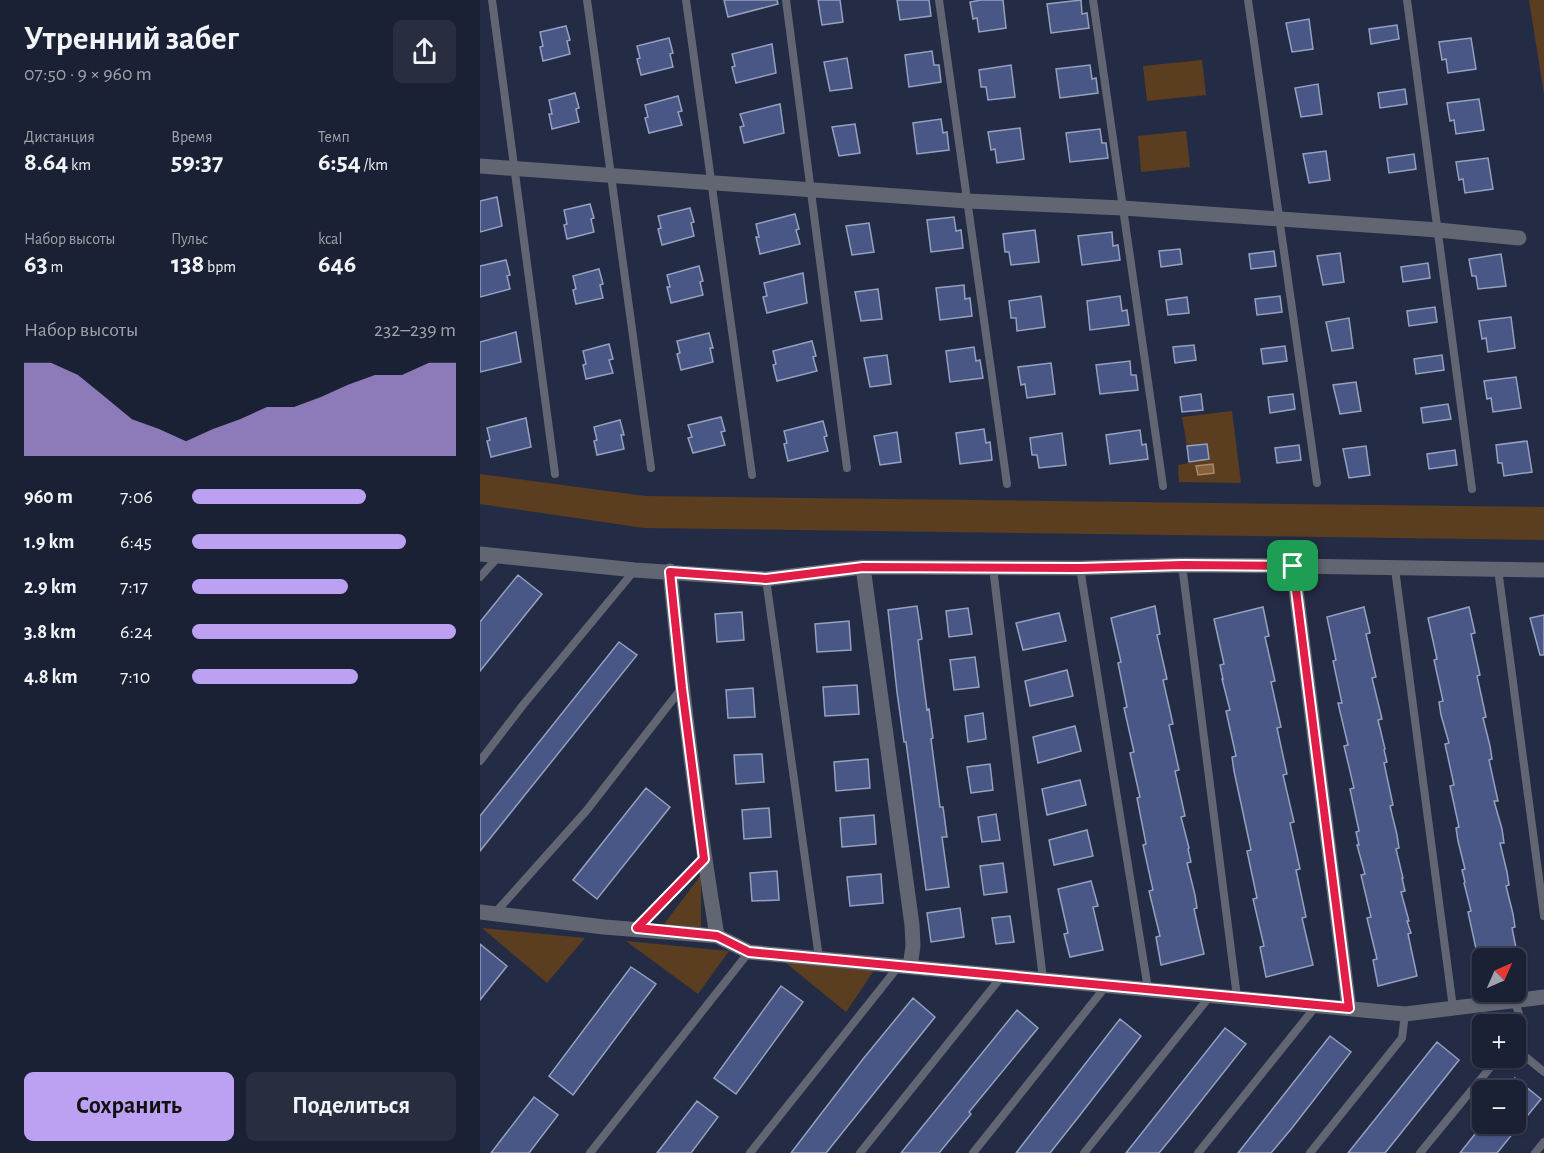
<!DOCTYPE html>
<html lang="ru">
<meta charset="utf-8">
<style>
body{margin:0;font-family:"Alegreya Sans",sans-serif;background:#282e40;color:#f1f3f6;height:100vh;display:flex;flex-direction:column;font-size:22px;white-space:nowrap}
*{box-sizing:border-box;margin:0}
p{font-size:20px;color:#a0a3ac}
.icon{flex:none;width:33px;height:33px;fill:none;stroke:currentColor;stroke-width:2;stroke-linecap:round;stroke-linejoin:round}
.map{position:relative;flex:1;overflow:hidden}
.panel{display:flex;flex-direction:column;background:#1b2134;width:480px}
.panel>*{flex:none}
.needle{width:39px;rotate:45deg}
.fabs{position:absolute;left:992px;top:948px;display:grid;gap:12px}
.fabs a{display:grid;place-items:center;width:54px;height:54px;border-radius:9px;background:#1b2134;box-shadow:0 2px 4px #0004,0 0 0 2px #393e4f;font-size:30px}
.pin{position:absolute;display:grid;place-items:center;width:51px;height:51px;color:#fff;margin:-26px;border-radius:12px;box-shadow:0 3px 9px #0006}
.round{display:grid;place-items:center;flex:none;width:63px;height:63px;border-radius:9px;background:#282e40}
.head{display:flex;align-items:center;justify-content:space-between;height:102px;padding:0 24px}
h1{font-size:33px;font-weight:700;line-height:45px}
.figures{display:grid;grid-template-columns:repeat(3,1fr);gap:9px;height:102px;padding:6px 24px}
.figures div{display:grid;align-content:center}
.figures b{font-size:26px;font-weight:700}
.figures small{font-size:16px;font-weight:400}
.figures p{font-size:16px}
.chart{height:168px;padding:12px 24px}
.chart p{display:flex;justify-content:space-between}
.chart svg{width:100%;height:108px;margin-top:6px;fill:#bca0f2;opacity:.7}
.action{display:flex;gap:12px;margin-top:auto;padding:12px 24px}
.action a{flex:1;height:69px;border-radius:9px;background:#bca0f2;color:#111;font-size:24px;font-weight:700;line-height:69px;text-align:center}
.action a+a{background:#282e40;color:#f1f3f6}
ul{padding:0 24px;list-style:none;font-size:20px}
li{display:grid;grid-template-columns:96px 72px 1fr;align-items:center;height:45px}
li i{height:15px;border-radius:8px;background:#bca0f2}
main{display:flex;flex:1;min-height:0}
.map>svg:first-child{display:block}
.green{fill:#5b3e1f}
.water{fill:#876035;stroke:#a38a71;stroke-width:1.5}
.building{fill:#495786;stroke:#95a0bf;stroke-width:1.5}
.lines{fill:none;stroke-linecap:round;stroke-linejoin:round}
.lane{stroke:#626673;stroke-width:8}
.street{stroke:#626673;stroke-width:15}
.route-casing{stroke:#fff;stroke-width:12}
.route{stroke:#e11d48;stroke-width:8}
</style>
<main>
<section class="panel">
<div class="head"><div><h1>Утренний забег</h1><p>07:50 · 9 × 960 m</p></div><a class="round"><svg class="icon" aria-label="share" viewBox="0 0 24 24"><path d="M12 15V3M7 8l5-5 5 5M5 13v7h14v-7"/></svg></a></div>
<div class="figures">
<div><p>Дистанция</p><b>8.64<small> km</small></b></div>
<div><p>Время</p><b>59:37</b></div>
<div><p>Темп</p><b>6:54<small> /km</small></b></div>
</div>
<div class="figures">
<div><p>Набор высоты</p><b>63<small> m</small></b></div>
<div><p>Пульс</p><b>138<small> bpm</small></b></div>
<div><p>kcal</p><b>646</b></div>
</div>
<div class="chart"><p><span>Набор высоты</span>232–239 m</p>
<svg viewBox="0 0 160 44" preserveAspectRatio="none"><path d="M0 44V6L10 6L20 11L30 20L40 29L50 33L60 38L70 33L80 29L90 24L100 24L110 20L120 15L130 11L140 11L150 6L160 6V44z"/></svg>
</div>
<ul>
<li><b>960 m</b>7:06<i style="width:66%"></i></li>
<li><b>1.9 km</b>6:45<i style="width:81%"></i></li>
<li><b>2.9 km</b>7:17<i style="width:59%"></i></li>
<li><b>3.8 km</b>6:24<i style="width:100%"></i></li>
<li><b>4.8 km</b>7:10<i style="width:63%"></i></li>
</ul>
<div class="action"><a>Сохранить</a><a>Поделиться</a></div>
</section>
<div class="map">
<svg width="1064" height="1153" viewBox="0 0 1064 1153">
<rect width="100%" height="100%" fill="#242c45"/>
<path class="green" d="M1049 0H1064V94Z
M722 60 726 95 667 101 663 66Z
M706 131 710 167 661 172 658 136Z
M752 411 761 483 699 482 698 465 729 459 727 444 707 446 702 417Z
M0 474 165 496 1064 507V540L164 528 0 504Z
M221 875V938L175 936Z
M2 928 105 938 67 983Z
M146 941 249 951 218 994Z
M295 954 397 966 366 1012Z"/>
<path class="water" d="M733 464 734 473 718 475 716 466Z"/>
<path class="building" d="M244 0H297L298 4 248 17Z
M338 0H360L363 22 342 25Z
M417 0H449L451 16 420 20Z
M501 0H523L526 28 499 32 497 18 493 19 490 2Z
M601 0 602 14 607 13 609 28 571 33 567 4Z
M829 19 833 49 812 52 806 23Z
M917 25 919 39 891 44 889 29Z
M86 26 90 40 87 41 90 54 63 61 60 47 63 46 60 32Z
M189 38 193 53 190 54 193 67 161 75 157 59 160 58 157 46Z
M991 38 996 69 968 73 966 59 962 60 959 42Z
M292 44 296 73 256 83 252 67 255 66 252 54Z
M452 51 454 65H459L461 82 429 87 425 55Z
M367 58 372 88 350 91 344 62Z
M531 65 535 97 508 100 506 87H501L499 70Z
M610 65 612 79 616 78 618 93 580 98 576 69Z
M838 84 842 114 821 117 815 88Z
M925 89 927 104 900 108 898 93Z
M95 93 99 108 96 109 99 122 72 129 69 114H72L69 100Z
M198 96 202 111 198 112 202 125 169 133 165 118 168 117 165 105Z
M999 99 1004 130 976 134 974 120 970 121 967 103Z
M300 104 304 133 264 143 260 127 264 126 260 114Z
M461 119 463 133 467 132 469 150 437 154 433 123Z
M375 124 380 153 359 156 352 127Z
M540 128 544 159 517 163 515 149 511 150 508 132Z
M620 129 622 143H626L628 158 590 162 586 133Z
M846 151 850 180 829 183 823 154Z
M934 154 936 169 909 173 907 158Z
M1008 158 1013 189 985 193 983 179 979 180 976 162Z
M17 197 22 226 0 232V201Z
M110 204 114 218 111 219 114 232 87 239 84 225 87 224 84 210Z
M210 208 214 222 211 223 214 236 182 245 178 229 181 228 178 216Z
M315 214 319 229 316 230 320 244 280 254 276 237H279L276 224Z
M474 217 476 231 481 230 483 248 451 252 447 220Z
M389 223 394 252 372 255 366 226Z
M555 230 559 262 531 265 529 252H525L523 234Z
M632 232 633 246 638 245 640 260 602 265 598 236Z
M700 249 702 264 681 267 679 251Z
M794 251 796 266 771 269 769 254Z
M860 253 864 282 843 285 837 256Z
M1021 254 1026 286 998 289 996 276H992L989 259Z
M26 260 30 275 27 276 30 289 0 297V266Z
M948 263 950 278 923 282 921 267Z
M219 266 223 281 220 282 223 295 191 303 187 287H190L187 275Z
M119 269 123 284 120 285 123 298 96 304 93 290 96 289 93 276Z
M323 273 327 303 287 313 283 297 287 296 284 283Z
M484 285 485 299 490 298 492 316 460 320 456 288Z
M398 289 402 319 381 321 375 292Z
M561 296 565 327 537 331 536 318H531L529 301Z
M640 296 642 311 647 310 649 325 610 330 607 301Z
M800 296 802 312 777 315 775 299Z
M707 297 709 313 688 315 686 300Z
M955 307 957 322 929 326 927 311Z
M1031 317 1035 348 1008 352 1006 338 1002 339 999 321Z
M869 318 873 348 852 351 846 322Z
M36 332 41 362 0 372V342Z
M229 333 233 348H230L233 362 201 370 197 354 200 353 197 341Z
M332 341 336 356 333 357 337 371 297 381 293 365 296 364 293 351Z
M129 344 133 359 129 360 133 373 106 379 103 365 106 364 103 351Z
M714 345 716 360 695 363 693 347Z
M805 346 807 361 783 364 781 349Z
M494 347 496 361 500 360 503 378 470 382 466 351Z
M407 355 411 384 390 387 384 358Z
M962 355 964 370 936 374 934 359Z
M650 361 651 375H656L658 390 620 394 616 365Z
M571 363 575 394 547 398 545 384 541 385 538 367Z
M1036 377 1041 408 1013 412 1011 398 1007 399 1004 381Z
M876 382 881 411 860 414 853 385Z
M721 394 723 410 702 412 700 397Z
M813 394 815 409 790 413 788 397Z
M968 404 971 419 943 423 941 408Z
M241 417 245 431 241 432 245 445 213 453 208 438 212 437 208 425Z
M46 418 51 447 11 457 7 441 10 440 7 428Z
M140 420 144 435H141L144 449 117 455 114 441 117 440 114 427Z
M343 421 347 436 344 437 348 451 308 461 304 444 307 443 304 431Z
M504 429 506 443 510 442 512 460 480 464 476 433Z
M660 430 662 445 666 444 668 459 630 464 626 435Z
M417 432 421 462 400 465 394 436Z
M582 433 586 465 559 468 557 455H552L550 438Z
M1047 441 1052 472 1024 476 1022 463H1018L1016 445Z
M727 444 729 459 709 462 707 446Z
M819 445 821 460 797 463 795 448Z
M886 446 890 475 869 478 863 449Z
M975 450 977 465 949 469 947 454Z
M38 575 62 594 0 671V622Z
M437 606 442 639 438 640 447 710 449 709 453 738 451 739 460 807H463L467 837H462L469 887 446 890 426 742H424L417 692 408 610Z
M675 606 680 634 677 635 687 679 683 680 693 724 689 725 699 770 695 771 705 816 701 817 709 848 708 849 711 862 707 863 715 895 717 908 714 909 724 954 681 965 676 937 680 936 669 891 673 890 663 845 666 844 657 798 660 797 650 753 654 752 644 708 647 707 638 663 641 662 631 618Z
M783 607 789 636 785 637 795 681 791 682 801 727 797 728 807 774 803 775 814 822 810 823 820 869 816 870 826 917 822 918 833 965 786 977 780 947 784 946 773 899 777 898 767 851 771 850 754 771 752 757 756 756 746 711 750 710 742 679H743L740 665 744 664 734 619Z
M884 607 890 633 886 634 896 677 892 678 902 719 898 720 905 749 904 750 907 762 904 763 913 805 910 806 917 835 919 848 916 849 923 878H922L925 891 921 892 929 921H927L931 933 928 934 937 976 898 986 893 960 897 959 887 918 891 917 881 875 885 874 877 845H879L876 832 879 831 870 789 874 788 864 746 868 745 858 703H862L853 661 856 660 847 617Z
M989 607 995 633 991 634 1000 675 997 676 1006 717 1003 718 1010 746 1012 759 1009 760 1018 801H1014L1022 829 1024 843H1020L1027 872 1029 885 1026 886 1033 914 1035 927 1032 928 1038 958H998L988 912 991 911 984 883 985 882 982 870 985 869 978 841 976 828 979 827 970 786 974 785 965 744 969 743 961 715 959 702 963 701 954 660 957 659 948 618Z
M488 608 492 634 469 637 466 611Z
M262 612 264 640 237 642 235 614Z
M579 613 586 641 543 650 536 623Z
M1064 615V655H1060L1050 618Z
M369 621 371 650 337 652 335 624Z
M139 642 157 655 0 851V816Z
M495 657 499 687 474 690 470 660Z
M587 670 593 696 550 706 545 681Z
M377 685 379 714 345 716 343 687Z
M273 688 275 717 248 718 246 690Z
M503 713 506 739 488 742 485 716Z
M595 726 601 751 558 763 553 737Z
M282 754 284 782 256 784 254 755Z
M388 759 390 788 356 791 354 762Z
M510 764 513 790 491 793 487 767Z
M600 780 606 805 567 815 562 789Z
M166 788 190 807 117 899 93 880Z
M289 808 291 837 264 839 262 810Z
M516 814 520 840 502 842 498 817Z
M394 815 396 844 362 847 360 818Z
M607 830 613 856 574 865 569 840Z
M523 863 527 892 504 895 500 866Z
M297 871 299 900 272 901 270 873Z
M401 874 403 903 370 906 367 877Z
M611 881 618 906 613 907 623 950 590 957 584 934 588 933 578 889Z
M480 908 484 937 451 942 447 913Z
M530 916 534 942 516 944 512 918Z
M0 944 27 966 0 1000Z
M151 967 176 984 93 1095 69 1076Z
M301 986 323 1002 256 1094 234 1078Z
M433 998 455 1017 346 1153H311L383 1059Z
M537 1010 558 1028 489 1112 491 1114 459 1153H421Z
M640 1019 661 1036 600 1115 570 1153H536Z
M745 1028 766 1044 702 1125 679 1153H646Z
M850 1036 871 1052 812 1128 791 1153H758Z
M957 1042 979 1060 917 1138 905 1153H868Z
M1035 1078 1061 1099 1017 1153H980L1003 1124H1035Z
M54 1097 78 1115 49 1153H11Z
M217 1101 238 1117 211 1153H177Z"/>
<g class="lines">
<path class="lane" d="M12 0 75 474
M107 0 171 468
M206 0 272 475
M306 0 367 468
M459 0 527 484
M613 0 683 486
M768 0 837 483
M927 0 992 489
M702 565 757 997
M513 568 563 979
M600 568 668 989
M915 569 973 1008
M1018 569 1064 916
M0 577 18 557
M286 579 339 958
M0 761 43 705 154 571
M15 913 107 810 201 689
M157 928 224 859
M1034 1001C1040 1015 1044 1022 1035 1036
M1035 1048 1064 1072
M110 1153 269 952
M270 1153 418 967
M380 1153 522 976
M493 1153 626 986
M604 1153 730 996
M718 1153 836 1006
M830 1153 922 1038 925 1014
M940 1153 1018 1058
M1055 1153 1064 1142"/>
<path class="street" d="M0 166 487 201 643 208 958 230 1039 238
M0 554 155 570 286 579 383 567 600 568 702 565 813 566 869 1008
M813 566 1064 570
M0 912 124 927 237 936C217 815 202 693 190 571
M237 936 269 952 430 967 433 946 432 925 383 567
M430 967 925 1014 1064 997"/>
</g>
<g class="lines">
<defs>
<path id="route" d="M702 565 813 566 869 1008 269 952 237 936 157 928 224 859 202 688 190 572 286 579 383 567 600 568Z"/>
</defs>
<use href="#route" class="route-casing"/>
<use href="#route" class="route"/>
</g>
</svg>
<div class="fabs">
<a><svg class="needle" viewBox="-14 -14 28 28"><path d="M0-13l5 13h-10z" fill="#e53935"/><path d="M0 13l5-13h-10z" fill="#a0a3ac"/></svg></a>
<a>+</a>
<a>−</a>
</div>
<div class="pin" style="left:813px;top:566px;background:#1e9e55"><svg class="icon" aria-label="arrive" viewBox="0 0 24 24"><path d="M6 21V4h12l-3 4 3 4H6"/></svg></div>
</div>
</main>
